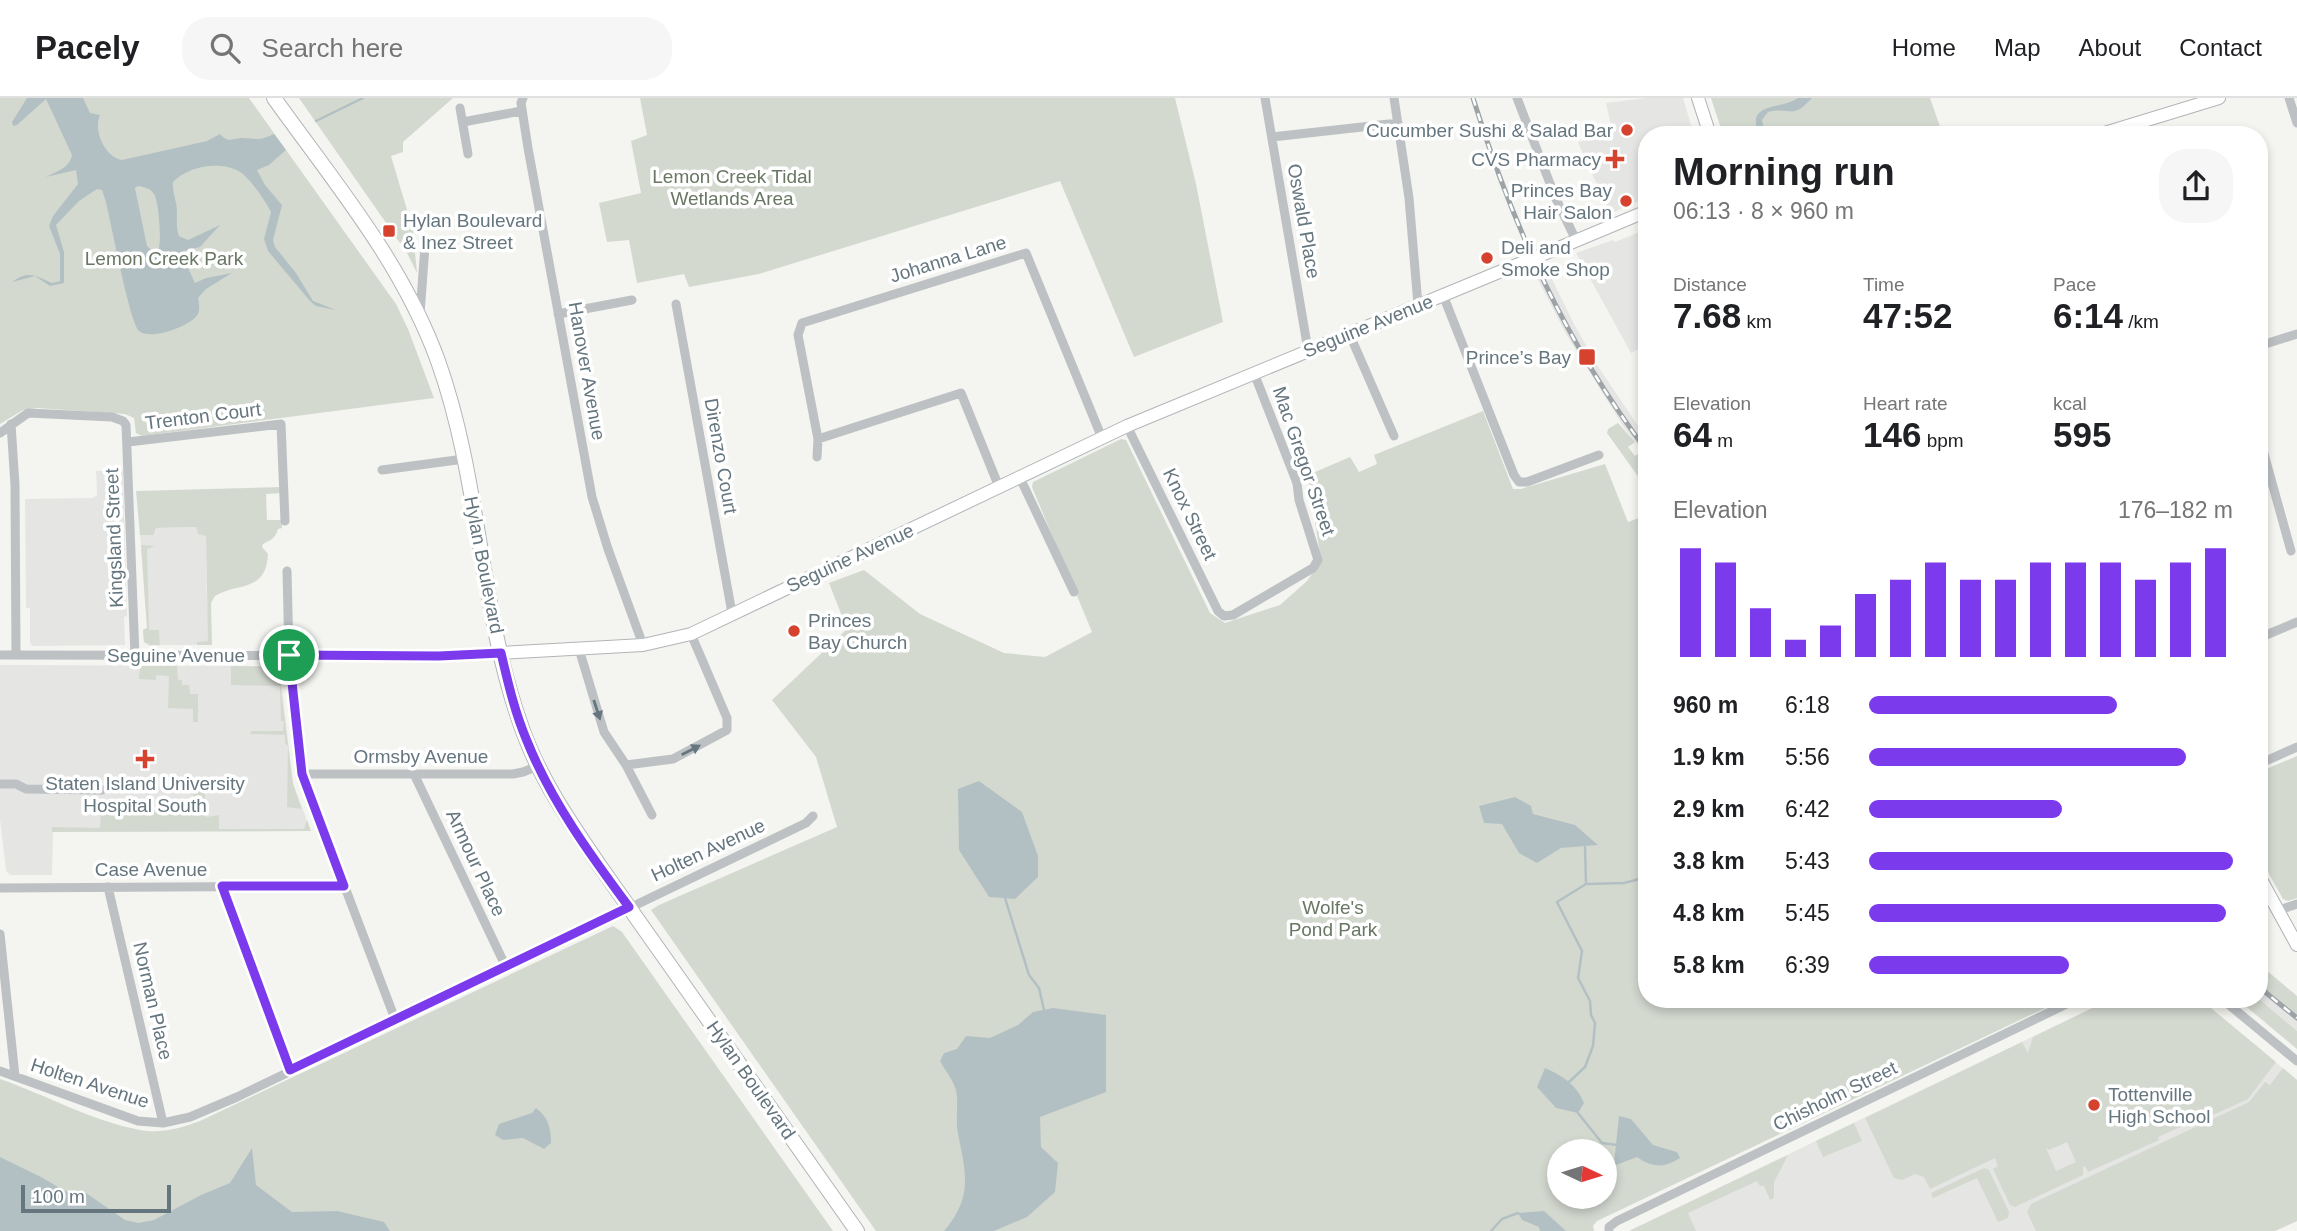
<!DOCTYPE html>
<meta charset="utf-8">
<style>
body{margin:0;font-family:Arial,sans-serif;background:#f6f6f6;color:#202124;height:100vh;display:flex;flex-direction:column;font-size:26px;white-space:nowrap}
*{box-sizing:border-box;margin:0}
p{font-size:23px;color:#757577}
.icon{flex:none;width:38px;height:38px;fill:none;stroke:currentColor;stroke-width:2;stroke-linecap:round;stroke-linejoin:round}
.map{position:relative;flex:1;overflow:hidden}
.details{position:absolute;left:1638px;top:28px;width:630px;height:882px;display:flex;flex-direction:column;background:#fff;border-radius:28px;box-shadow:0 4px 10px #0003}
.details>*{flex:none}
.needle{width:46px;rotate:94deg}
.controls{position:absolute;left:1547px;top:1041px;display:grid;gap:14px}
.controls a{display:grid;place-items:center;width:70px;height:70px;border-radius:50%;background:#fff;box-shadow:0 4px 10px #0003;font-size:35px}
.scale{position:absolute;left:21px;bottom:18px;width:150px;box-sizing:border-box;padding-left:7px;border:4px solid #65767f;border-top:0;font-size:19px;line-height:24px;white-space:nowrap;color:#65767f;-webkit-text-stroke:5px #fff;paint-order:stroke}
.pin{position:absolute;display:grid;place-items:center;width:60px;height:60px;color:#fff;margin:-30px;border:4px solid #fff;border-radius:50%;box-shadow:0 2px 7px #0007}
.round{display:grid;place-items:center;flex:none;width:74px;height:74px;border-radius:28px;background:#f6f6f6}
.summary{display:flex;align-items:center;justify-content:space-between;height:119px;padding:0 35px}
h1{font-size:38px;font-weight:700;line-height:52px}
.stats{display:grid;grid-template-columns:repeat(3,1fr);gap:10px;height:119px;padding:7px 35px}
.stats div{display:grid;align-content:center}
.stats b{font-size:35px;font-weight:700}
.stats small{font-size:19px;font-weight:400}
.stats p{font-size:19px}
.chart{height:196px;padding:14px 35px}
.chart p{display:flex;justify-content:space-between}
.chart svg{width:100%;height:126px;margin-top:7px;stroke:#7c3aed;stroke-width:6}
ul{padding:0 35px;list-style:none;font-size:23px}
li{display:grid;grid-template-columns:112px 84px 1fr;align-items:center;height:52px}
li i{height:18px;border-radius:9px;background:#7c3aed}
header{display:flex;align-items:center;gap:42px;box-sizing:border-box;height:98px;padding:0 35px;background:#fff;border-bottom:2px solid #e0e0e0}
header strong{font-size:33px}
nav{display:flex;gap:38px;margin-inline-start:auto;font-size:24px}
.search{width:490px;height:63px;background:#f6f6f6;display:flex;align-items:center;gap:18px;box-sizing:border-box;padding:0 24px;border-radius:28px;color:#757577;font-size:26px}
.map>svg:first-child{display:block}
.built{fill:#e5e5e4}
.green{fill:#d4d9d0;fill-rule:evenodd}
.water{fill:#b3c0c3;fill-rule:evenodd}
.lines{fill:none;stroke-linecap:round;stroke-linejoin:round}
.stream{stroke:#b3c0c3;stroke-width:2.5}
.secondary-casing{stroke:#b0b5b8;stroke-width:14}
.primary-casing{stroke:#b1b5b8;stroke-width:16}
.street{stroke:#bdc1c4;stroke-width:9}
.secondary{stroke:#fff;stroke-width:12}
.primary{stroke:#fff;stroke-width:14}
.rail-casing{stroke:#9da4a8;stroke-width:5}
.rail{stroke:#fff;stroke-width:2.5;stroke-dasharray:8;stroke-linecap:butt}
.secondary-bridge-casing{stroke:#b0b5b8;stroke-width:14;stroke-linecap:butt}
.secondary-bridge{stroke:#fff;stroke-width:12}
.oneway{fill:#65767f}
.route-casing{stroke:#fff;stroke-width:14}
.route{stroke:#7c3aed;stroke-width:9}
.poi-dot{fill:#d5432f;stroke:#fff;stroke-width:2.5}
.labels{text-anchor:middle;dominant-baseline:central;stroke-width:7;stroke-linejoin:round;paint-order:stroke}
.poi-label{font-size:19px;fill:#65767f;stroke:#fff;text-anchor:end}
.park-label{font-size:19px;fill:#697763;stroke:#fff}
.street-label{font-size:19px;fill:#65767f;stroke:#fff}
</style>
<header>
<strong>Pacely</strong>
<div class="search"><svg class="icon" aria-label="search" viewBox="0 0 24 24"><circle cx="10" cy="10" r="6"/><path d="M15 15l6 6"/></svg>Search here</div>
<nav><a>Home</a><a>Map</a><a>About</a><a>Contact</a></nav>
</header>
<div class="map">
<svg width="2297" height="1133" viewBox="0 0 2297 1133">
<rect width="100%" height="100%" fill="#f4f4f0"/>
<path class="built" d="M1646 0H1683L1694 37H1647V99L1610 116 1578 44 1613 36 1606 5Z
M1647 131V247L1631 255 1576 155 1613 142 1615 144Z
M1545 167 1575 228 1599 270 1647 341V359L1625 331 1566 236 1533 172Z
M123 372 127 518 124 519 125 547 32 548 30 544V510H26L25 401 93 400 97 397V392L96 373Z
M197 429 198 436 206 437 207 504 212 547H149L144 544 143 532 147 530 146 514 140 437H155L156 430Z
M0 567 277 568 280 572 293 686 311 733 53 734 52 777H10L6 773 0 721Z
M2259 886 2297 917V933L2259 901Z
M2111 901H2200L2297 982V1123L2275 1133H1629Z"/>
<path class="green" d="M0 0H249L396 206 408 231 434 300 142 338 136 335 134 320 125 316 37 310 23 312 0 326Z
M299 0H453L403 44V54L391 58 413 132 417 175 407 155Z
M640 0H1175L1196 86 1223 224 1134 259 1060 83 759 176 689 189 684 176 637 185 629 142 607 144 599 105 641 95 631 43 647 37Z
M1711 0H1930L1943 37H1723Z
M1483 313 1513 391H1521L1605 366 1628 424 1647 417V901H2064L1597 1123 1593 1128 1594 1133H876L651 812 659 807 837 729 816 659 772 602 847 531 829 485 864 472 920 516 1004 555 1045 559 1092 534 1032 389 1033 384 1121 341 1126 342 1210 515 1225 525 1280 507 1307 483 1321 463 1308 377 1350 359 1359 374 1377 366 1374 357ZM1559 1054H1605V1099H1559Z
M1618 325 1635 344 1628 349 1635 358 1642 353 1647 359V391L1607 335 1608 331Z
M281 389V395L266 396 267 422H282V430L278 431C275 441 272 441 263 446L262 449 268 456C266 495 238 484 215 498L211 505 212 547H197V544L208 543 206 438 198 436 196 429 156 430 154 437H140L136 393Z
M141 447 155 448 147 451 149 532H159L160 547 151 548 144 544 143 532 147 530Z
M140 568H177L178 582H182V587H189L190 596H198V624H193V611L168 610 169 578 156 577V582L139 581Z
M231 568 278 569 293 686 302 711 287 709 288 648 285 645V637L250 636 251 633H283L284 623H281L280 588 231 587Z
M2297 658V800L2288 803 2283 801 2259 758V674Z
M194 686H205V714L195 713V715L205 716 206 719 219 717V731H304L307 722 311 733 52 734V729L100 730 101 710 174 713 177 709H192Z
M613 828 622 834 833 1133H0V981C46 997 92 1023 140 1032 160 1036 181 1030 200 1023Z
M2259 866 2297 898V917L2259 886Z
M2111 901H2200L2276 964 2248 1001 2189 1028 2187 1026 2158 1039 2159 1042 2088 1074 2085 1068 2083 1069V1077L2015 1109 2010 1107 1993 1071 1998 1068 1995 1060 1930 1091 1924 1079 1915 1076 1902 1082 1894 1080 1865 1020 2022 944 2028 955 2033 939ZM2067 1044 2076 1064 2056 1073 2046 1050 2049 1052Z
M2237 901H2259L2297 933V951Z
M2283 970 2297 982V1123L2275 1133H2036L2027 1114 2031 1106 2249 1004 2265 984 2270 987Z
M1854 1025 1862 1043 1823 1059 1816 1043Z
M1788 1057 1774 1084V1100L1770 1102 1764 1088H1760L1757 1083 1688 1115 1696 1133H1629Z
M1984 1070 1989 1072 2009 1114 2008 1120 1998 1124 1977 1080 1933 1100 1931 1095Z"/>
<path class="water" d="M27 0H83L90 15 100 17C93 33 105 59 122 62L207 43 220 36C228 45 231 41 241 40 257 40 257 44 274 36L286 52 269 67 257 72 265 87 282 107 273 142 275 149 296 175 313 203 336 212 316 208 310 203 268 153 264 141 271 114C266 104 250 80 240 74 221 62 188 68 173 84 172 94 177 103 177 114 177 123 176 129 179 138L188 142 220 127 200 149 184 153 182 157 195 185 206 180 232 175 206 191 198 200C199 204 200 211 198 216 192 228 150 243 139 233 129 224 111 122 105 101L102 92 97 91 79 103 56 127 64 154V185L50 188 35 178 12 184C30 171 37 179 52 185L60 183V156L49 128 53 118 78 86 76 72 46 79C57 73 69 71 72 57L46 1 17 27 13 28 12 24ZM138 88C144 89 150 90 154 96 159 103 162 145 158 153H153L147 148 135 90Z
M1798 0H1812C1791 23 1792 8 1768 14L1762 22 1765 37H1759C1745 3 1781 12 1798 0Z
M979 683 1022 714 1038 758V779L1015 801 989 799 959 752 958 691Z
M1515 699 1531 708 1533 716 1575 727 1598 747 1561 750 1537 765 1519 755 1502 726 1484 725 1479 708Z
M1053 910 1106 917V994L1040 1019 1041 1049 1058 1065 1055 1094 1027 1119 994 1133H944C973 1099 966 1076 958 1036 955 1021 959 1006 956 992 953 982 945 972 940 963L944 955 957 951 966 938 990 940 1018 927 1033 914Z
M1545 970C1563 978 1577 987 1584 1005L1578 1015 1556 1010 1537 989Z
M536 1010C548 1019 551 1029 551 1045L544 1051 523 1040 503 1042 495 1037 499 1026 532 1015Z
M1619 1018 1631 1021 1653 1047 1677 1054 1680 1060C1665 1070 1652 1070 1637 1059L1616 1067 1614 1065Z
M252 1050 256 1087 292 1114 337 1113 384 1124 390 1133H0V1059L41 1079 65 1093 86 1095 125 1122 138 1125 154 1122 201 1097 230 1085Z
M1544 1113 1566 1133H1540L1539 1129 1522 1122 1518 1115Z"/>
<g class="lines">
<path class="stream" d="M316 23 363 0
M1588 786 1624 785 1647 779
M1005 800 1029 877 1039 890 1044 912
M1569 984 1585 969 1593 948 1595 925 1591 917 1590 903 1578 880 1582 853 1557 804 1586 786 1585 749
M1578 1015 1602 1045 1617 1047
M1491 1133 1502 1121 1518 1115"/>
<defs>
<path id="secondary" d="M1698 0 1710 37
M2098 37 2219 0
M1561 149 1647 113
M501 555 643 547 691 536 1127 328 1504 172
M2259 778 2297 847"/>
<path id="primary" d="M274 0C334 84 402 164 438 263 481 383 479 514 523 633 541 683 572 727 602 771L857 1133"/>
</defs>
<use href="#secondary" class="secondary-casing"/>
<use href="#primary" class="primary-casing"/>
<path class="street" d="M523 0 521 5 528 50 592 399 608 451 643 547
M1265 0 1308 252
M1394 0 1409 100 1418 207
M1517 0 1556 101 1576 142
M2289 0 2297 25
M460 10 468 56
M463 24 521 13
M1272 39 1398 25
M1443 197 1514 377 1519 384H1527L1599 357
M676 206 732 515
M420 216 425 148
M558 216 632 202
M1349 235 1394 338
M2259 248 2297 236
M11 326 15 387 16 557
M1127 328 1218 513 1224 518 1233 517 1313 470 1318 462 1299 402 1297 385 1254 275
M0 335 28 315 112 319 123 323 126 327 135 558
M2259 338 2291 453
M818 341 961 295 999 389
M128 344 281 326 285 423
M817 359 818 341 798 237 802 225 1026 155 1102 340
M382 372 464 361
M1020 380 1074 494
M287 473 289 557 302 676 395 921
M2259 540 2297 524
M579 551 604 634 626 667 652 717
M0 557 439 558 501 555
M2259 666 2297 649
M626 667 673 661 727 632V620L691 536
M302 676H513L523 674 538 668
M414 676 506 869
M0 686H16L26 691 102 692
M222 788 290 972
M108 789 163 1025
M0 790 344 788
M2279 812 2297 806
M0 836 15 978
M2222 901 2297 963
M0 973 138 1023 163 1025 190 1019 237 999 806 725 813 718
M1609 1133V1129L1617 1123 2077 901"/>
<use href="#secondary" class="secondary"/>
<use href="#primary" class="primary"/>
<defs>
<path id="rail" d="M1473 0C1513 129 1565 244 1647 353
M2259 889 2297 920"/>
</defs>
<use href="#rail" class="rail-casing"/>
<use href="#rail" class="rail"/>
<defs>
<path id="secondary-bridge" d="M1504 172 1561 149"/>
</defs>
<use href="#secondary-bridge" class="secondary-bridge-casing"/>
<use href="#secondary-bridge" class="secondary-bridge"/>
</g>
<defs><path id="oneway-solid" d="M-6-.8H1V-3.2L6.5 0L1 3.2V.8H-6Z" transform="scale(1.75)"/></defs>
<g class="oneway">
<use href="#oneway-solid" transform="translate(597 612) rotate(72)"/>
<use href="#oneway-solid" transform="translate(691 652) rotate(-27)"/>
</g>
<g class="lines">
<defs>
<path id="route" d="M501 555C508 585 515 615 527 643 551 703 591 758 629 809L290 972 222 788H344L302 676 289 557 439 558Z"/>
</defs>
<use href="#route" class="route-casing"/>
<use href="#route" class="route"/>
</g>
<g class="poi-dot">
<circle cx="1627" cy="32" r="7"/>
<path d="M1611.5 50.5h7v7h7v7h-7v7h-7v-7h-7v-7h7z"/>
<circle cx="1626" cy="103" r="7"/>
<rect x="382" y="126" width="14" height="14" rx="3.5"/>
<circle cx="1487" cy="160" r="7"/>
<rect x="1578" y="250" width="18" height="18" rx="3.5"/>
<circle cx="794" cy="533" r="7"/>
<path d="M141.5 650.5h7v7h7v7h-7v7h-7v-7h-7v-7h7z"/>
<circle cx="2094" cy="1007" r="7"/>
</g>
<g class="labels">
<g class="poi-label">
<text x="1613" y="32">Cucumber Sushi &amp; Salad Bar</text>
<text x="1601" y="61">CVS Pharmacy</text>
<text x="1612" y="92">Princes Bay<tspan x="1612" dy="22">Hair Salon</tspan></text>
<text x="403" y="122" text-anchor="start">Hylan Boulevard<tspan x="403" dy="22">&amp; Inez Street</tspan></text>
<text x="1501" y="149" text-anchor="start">Deli and<tspan x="1501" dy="22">Smoke Shop</tspan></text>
<text x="1571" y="259">Prince’s Bay</text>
<text x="808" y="522" text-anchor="start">Princes<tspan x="808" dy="22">Bay Church</tspan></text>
<text x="145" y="685" text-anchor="middle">Staten Island University<tspan x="145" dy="22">Hospital South</tspan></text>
<text x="2108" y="996" text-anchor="start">Tottenville<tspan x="2108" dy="22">High School</tspan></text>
</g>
<g class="park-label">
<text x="732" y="78">Lemon Creek Tidal<tspan x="732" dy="22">Wetlands Area</tspan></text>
<text x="164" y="160">Lemon Creek Park</text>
<text x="1333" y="809">Wolfe's<tspan x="1333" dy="22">Pond Park</tspan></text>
</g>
<g class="street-label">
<text transform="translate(1304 123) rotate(80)">Oswald Place</text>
<text transform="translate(948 161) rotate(-17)">Johanna Lane</text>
<text transform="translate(1368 228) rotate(-22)">Seguine Avenue</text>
<text transform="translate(587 273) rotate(80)">Hanover Avenue</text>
<text transform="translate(203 318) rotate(-7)">Trenton Court</text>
<text transform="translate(721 358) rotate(80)">Direnzo Court</text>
<text transform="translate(1304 363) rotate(71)">Mac Gregor Street</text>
<text transform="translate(1190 416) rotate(64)">Knox Street</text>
<text transform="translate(114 440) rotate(-92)">Kingsland Street</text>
<text transform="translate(850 460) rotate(-25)">Seguine Avenue</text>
<text transform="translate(484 467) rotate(79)">Hylan Boulevard</text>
<text x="176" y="557">Seguine Avenue</text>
<text x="421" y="658">Ormsby Avenue</text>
<text transform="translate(708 752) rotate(-25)">Holten Avenue</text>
<text transform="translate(476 765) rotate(65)">Armour Place</text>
<text x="151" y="771">Case Avenue</text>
<text transform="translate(153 903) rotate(77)">Norman Place</text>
<text transform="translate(751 982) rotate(55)">Hylan Boulevard</text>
<text transform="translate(90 985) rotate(18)">Holten Avenue</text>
<text transform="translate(1835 998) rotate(-26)">Chisholm Street</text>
</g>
</g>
</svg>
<div class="controls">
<a><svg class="needle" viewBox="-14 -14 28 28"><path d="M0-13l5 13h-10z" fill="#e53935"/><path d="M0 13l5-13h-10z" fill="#757577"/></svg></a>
</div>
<div class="scale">100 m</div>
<div class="pin" style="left:289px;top:557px;background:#1e9e55"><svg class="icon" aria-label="arrive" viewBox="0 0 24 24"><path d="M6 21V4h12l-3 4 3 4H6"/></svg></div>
<section class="details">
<div class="summary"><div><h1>Morning run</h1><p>06:13 · 8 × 960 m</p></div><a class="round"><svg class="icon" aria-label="share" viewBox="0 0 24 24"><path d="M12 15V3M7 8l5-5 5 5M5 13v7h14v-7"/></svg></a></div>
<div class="stats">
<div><p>Distance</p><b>7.68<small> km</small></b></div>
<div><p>Time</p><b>47:52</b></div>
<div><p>Pace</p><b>6:14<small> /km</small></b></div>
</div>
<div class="stats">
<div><p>Elevation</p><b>64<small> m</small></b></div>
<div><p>Heart rate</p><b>146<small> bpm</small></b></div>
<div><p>kcal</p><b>595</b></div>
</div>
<div class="chart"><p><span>Elevation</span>176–182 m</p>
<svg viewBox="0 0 160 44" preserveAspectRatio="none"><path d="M5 44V6M15 44V11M25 44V27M35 44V38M45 44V33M55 44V22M65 44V17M75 44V11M85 44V17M95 44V17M105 44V11M115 44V11M125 44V11M135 44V17M145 44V11M155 44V6"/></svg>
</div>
<ul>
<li><b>960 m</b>6:18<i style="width:68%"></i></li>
<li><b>1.9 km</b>5:56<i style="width:87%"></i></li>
<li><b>2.9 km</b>6:42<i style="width:53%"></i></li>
<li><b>3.8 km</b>5:43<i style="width:100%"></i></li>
<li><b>4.8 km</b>5:45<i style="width:98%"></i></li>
<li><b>5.8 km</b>6:39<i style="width:55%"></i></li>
</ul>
</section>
</div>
